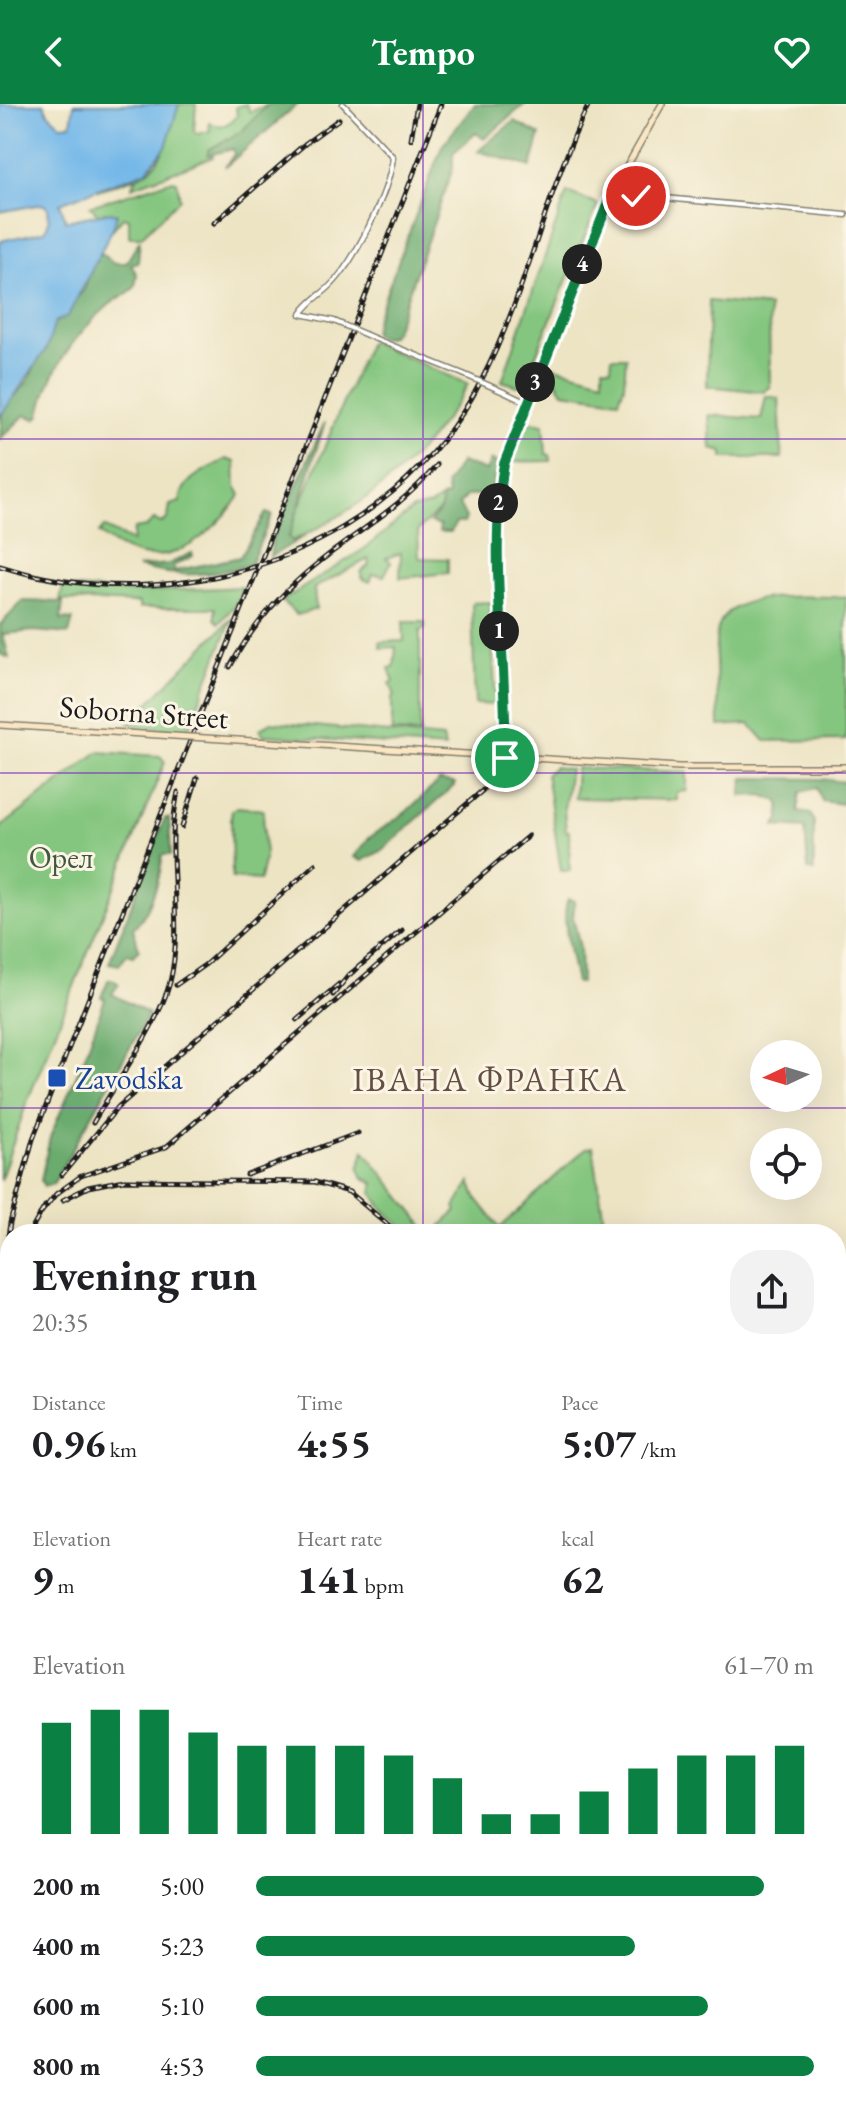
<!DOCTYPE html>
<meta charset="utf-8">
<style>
body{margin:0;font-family:"EB Garamond",serif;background:#f2f2f2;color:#202124;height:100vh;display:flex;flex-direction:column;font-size:30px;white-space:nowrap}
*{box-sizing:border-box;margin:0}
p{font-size:26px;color:#757577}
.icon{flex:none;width:44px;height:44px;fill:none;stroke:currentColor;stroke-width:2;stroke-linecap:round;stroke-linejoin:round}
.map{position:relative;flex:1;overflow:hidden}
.drawer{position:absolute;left:0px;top:1120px;width:846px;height:888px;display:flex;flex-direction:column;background:#fff;border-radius:32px 32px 0 0;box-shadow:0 8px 32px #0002}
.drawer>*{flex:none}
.needle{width:52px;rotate:266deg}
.controls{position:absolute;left:750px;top:936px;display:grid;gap:16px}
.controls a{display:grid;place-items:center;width:72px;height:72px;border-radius:50%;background:#fff;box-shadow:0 8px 32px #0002;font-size:40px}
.pin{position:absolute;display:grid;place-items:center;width:68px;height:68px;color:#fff;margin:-34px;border:4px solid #fff;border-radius:50%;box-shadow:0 2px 8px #0007}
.km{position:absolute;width:40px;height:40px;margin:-20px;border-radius:50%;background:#222;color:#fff;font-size:22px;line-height:40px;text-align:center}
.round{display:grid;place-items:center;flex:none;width:84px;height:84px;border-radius:32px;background:#f2f2f2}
.summary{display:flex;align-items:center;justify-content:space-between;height:136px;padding:0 32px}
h1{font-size:44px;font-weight:700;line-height:60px}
.figures{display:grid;grid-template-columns:repeat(3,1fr);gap:12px;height:136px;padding:8px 32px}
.figures div{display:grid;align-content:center}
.figures b{font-size:40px;font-weight:700}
.figures small{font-size:22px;font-weight:400}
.figures p{font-size:22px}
.chart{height:224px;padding:16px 32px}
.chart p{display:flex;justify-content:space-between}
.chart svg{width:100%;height:144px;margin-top:8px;stroke:#0b8043;stroke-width:6}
ul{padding:0 32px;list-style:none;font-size:26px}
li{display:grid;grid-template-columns:128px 96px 1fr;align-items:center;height:60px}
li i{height:20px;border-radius:10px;background:#0b8043}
header{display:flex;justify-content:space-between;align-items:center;height:104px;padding:0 32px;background:#0b8043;color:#fff;font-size:36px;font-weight:700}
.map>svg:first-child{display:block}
.green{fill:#84c67f;stroke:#50714e;stroke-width:2}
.forest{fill:#6bab6e;stroke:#446445;stroke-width:2}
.water{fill:#72b7e9;stroke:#476a82;stroke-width:2}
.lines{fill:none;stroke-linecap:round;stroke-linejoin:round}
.tertiary-casing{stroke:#848070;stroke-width:7}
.secondary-casing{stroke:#848070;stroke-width:8}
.tertiary{stroke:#fff;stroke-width:4}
.secondary{stroke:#fbe6c3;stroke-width:5}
.rail-casing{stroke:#1c1c1c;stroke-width:5}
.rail{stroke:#fcf5e5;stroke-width:2;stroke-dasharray:6;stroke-linecap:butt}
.tertiary-bridge-casing{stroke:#848070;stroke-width:7;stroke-linecap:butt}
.secondary-bridge-casing{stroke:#848070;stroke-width:8;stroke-linecap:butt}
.tertiary-bridge{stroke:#fff;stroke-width:4}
.secondary-bridge{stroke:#fbe6c3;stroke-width:5}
.route-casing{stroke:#fff;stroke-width:16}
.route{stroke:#0b8043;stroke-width:10}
.grid{fill:none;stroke:#7b2cbf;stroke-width:2;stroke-opacity:0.55}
.transit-dot{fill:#1a4fb4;stroke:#fcf5e5;stroke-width:3}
.labels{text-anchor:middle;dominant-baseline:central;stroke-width:6;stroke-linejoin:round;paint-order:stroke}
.street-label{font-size:30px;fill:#1c1c1c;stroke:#fcf5e5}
.park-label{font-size:30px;fill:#40583f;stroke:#fcf5e5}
.transit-label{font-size:30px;fill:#164399;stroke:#fcf5e5;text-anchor:start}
.quarter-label{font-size:34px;letter-spacing:2px;fill:#634f43;stroke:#fcf5e5}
</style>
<header><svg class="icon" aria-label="back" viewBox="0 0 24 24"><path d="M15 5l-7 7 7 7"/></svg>Tempo<svg class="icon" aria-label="heart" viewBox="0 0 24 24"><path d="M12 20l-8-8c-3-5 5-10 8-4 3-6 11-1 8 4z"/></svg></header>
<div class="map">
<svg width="846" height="2008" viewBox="0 0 846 2008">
<rect width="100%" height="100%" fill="#fcf5e5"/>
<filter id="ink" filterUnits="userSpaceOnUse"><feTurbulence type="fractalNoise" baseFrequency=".0125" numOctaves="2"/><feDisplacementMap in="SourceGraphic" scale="16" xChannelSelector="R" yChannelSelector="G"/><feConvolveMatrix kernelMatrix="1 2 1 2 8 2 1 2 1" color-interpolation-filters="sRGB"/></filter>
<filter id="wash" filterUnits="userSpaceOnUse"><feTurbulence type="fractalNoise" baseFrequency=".006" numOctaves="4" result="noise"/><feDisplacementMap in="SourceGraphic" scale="32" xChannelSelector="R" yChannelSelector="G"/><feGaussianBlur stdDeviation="1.8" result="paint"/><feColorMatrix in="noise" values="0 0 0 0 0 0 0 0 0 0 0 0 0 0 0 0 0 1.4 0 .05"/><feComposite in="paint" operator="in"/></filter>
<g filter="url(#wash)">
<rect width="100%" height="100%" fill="#ede4c4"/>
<path class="green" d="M179 0H196L194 27 197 30 210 27 209 19C222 24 227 22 237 12L236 3 246 0 250 8 269 0 241 28 208 46 213 53 132 83 137 73 99 86C105 78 129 75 139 72 166 62 170 23 179 0Z
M173 76 177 77 180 95 141 133H129V115L123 113 109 130 114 122 105 108 99 111 90 102Z
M567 88 598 100 524 280 518 282 502 277Z
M709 197 769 203 770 282 764 288 707 282Z
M369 237 468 280C428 351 366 403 292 437L289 433 292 420Z
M612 253H626L624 282 619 296C598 294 583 291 563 288L552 269V262L603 276V263L611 264Z
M766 292 779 294 782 354H723V347L711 344 709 311 761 315Z
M532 318 544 320 546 350 550 351 551 357 506 358 521 320Z
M226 355 235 358 236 382 241 391C203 443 155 477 99 429L104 423 132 438 134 425 146 423 154 416 162 419 168 414 170 401 180 398C181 374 209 365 226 355Z
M442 394 441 405 418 426 419 454 448 455V469L400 474 401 449 386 454 391 458 384 472 373 470 370 478 361 474V468L369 461 368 455 314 484 316 505 297 511 282 497 364 445 413 405 430 402Z
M63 483 133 488 242 483 236 500 219 519 215 515V504H139V499L60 496Z
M846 493V636L765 637 750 620 719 622C719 593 713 557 717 528 725 482 812 494 846 493Z
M490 498 496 601 475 600 472 499Z
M232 514 188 626 139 623 129 619Z
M403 518H425V525L420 527V629L392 628V593L395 592 390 579 394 578 389 564 394 563 396 543 381 544 380 538 404 537Z
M271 618 443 634 445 644 263 631 260 625Z
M98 648 160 652 165 658 27 998 0 1077V724Z
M554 663 570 665 564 705 566 727H569L570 767H561L546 670Z
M576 664 687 668V687L677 688V696L574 694Z
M238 703 263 706 265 752 260 776 232 774 231 714 232 706Z
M593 1043 606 1130H432L457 1107 455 1103 470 1078 477 1095 500 1124 586 1044Z
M364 1046 430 1130H410L382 1104 372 1088 374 1079 363 1074 359 1065Z"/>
<path class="forest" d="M269 0H298L225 63 234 50 233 45 208 51V46L241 28Z
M475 0H525L484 35 476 29 453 49V64L395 227 391 232 379 234 373 229 376 216 442 42Z
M514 17 540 31 531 63 478 47Z
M140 136 138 158 131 160 137 171 135 183C127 191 117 194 109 201 75 230 49 267 40 311L36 315 25 311 0 335 2 307 28 277 55 218 84 186 99 147 114 159H126Z
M325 318 289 433 293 437 305 432 270 453 273 433Z
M491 356 496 358 492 389 466 392 459 401 466 414 464 419H456L451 428H439L440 422 430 419 441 405 442 394 448 392 446 380 461 358 486 367Z
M266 409 272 411 250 461C211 472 178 474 138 463L169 460 192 449 193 452 173 462 174 467 240 453Z
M23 497 63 498 61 515 73 516 69 530 34 527 3 530 9 554 0 550V521Z
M744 674 822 675 846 678 843 700 822 697 817 684 801 688 798 708 811 710 814 717V767L808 766 805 724 775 722 780 715 779 697 762 691 741 692Z
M439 677 455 679 454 682 381 747 362 757 354 753 369 734 406 708Z
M165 714H169L171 751H162C162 772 149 811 133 824L139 845 134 852 127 850 119 861 109 859Z
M568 795 575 797 573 813 580 843 581 879H576C572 859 560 811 568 795Z
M112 875 119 880 112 890 149 910 53 1080 44 1082 41 1076 50 1033 86 949 105 895 101 893 108 876Z"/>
<path class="water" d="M0 0H44L48 9 61 21 71 20 74 0H179L166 43 146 67 60 99 66 117 110 108 117 110 114 122 68 212 55 218 47 244 0 313V137L45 127 49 117 48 103 42 100 0 108Z
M846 1240V1312L836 1307V1243Z"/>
</g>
<g filter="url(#ink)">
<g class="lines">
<defs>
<path id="tertiary" d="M612 89 846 111
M334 217 301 210C309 198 318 193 328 184 354 160 389 88 393 53L343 0
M376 235 463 270
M506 289 527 299"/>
<path id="secondary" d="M0 621 79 626
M286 639 679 663H846
M505 654 497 435 504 360 561 209 612 89 662 0"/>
</defs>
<use href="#tertiary" class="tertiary-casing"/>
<use href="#secondary" class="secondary-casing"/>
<use href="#tertiary" class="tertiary"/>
<use href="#secondary" class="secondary"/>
<defs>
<path id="rail" d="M411 35 417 0
M214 119 306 39 339 15
M0 462C180 519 392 450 481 277 527 189 545 89 589 0
M230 563C254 518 286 483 327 452 365 423 406 398 437 361
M182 723 197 674
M176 881 206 860 315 760
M333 891 348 872 402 826
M297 916 339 880
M93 1019C115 980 159 920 170 878 185 816 164 750 178 688
M62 1071 118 1003 483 686
M247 1071 358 1029
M63 1096 88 1083 124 1076 315 1078 349 1088 399 1130
M40 1110 56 1090 81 1072 166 1043 528 732
M29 1130 45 1102
M836 1177 846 1176
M0 1186 10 1119 33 1035 441 0
M6 1225 10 1177
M0 1285 10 1346
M0 1960 10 1933"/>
</defs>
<use href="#rail" class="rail-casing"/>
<use href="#rail" class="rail"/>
<defs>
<path id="tertiary-bridge" d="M334 217 376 235
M463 270 506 289"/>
<path id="secondary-bridge" d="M79 626 286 639"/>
</defs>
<use href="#tertiary-bridge" class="tertiary-bridge-casing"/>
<use href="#secondary-bridge" class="secondary-bridge-casing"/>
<use href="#tertiary-bridge" class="tertiary-bridge"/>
<use href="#secondary-bridge" class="secondary-bridge"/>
</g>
</g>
<g class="lines" filter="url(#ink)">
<defs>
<path id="route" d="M505 654C508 556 488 458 504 360L612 89 636 92"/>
</defs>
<use href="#route" class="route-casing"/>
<use href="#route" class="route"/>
</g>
<path class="grid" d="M423 0V1130M0 335H846M0 669H846M0 1004H846M0 1339H10M836 1339H846M0 1673H10M836 1673H846M423 1998V2008"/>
<rect class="transit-dot" x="47" y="964" width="20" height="20" rx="4"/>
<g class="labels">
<g class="street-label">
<text transform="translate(144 608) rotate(4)">Soborna Street</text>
</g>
<g class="park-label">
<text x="61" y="753">Орел</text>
</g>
<g class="transit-label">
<text x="75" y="974">Zavodska</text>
</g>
<g class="quarter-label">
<text x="490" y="975">ІВАНА ФРАНКА</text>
</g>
</g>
</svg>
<div class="controls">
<a><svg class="needle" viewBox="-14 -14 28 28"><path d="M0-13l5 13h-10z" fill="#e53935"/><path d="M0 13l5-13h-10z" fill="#757577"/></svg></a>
<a><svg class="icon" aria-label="locate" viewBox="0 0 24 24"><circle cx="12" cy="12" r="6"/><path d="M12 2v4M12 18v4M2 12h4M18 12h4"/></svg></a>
</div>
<div class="pin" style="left:505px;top:654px;background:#1e9e55"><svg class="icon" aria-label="arrive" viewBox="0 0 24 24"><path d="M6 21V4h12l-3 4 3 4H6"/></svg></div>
<div class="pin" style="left:636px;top:92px;background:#d93025"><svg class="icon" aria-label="check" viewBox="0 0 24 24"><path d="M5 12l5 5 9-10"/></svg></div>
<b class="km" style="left:499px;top:527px">1</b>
<b class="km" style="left:498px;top:399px">2</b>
<b class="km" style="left:535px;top:278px">3</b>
<b class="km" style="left:582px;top:160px">4</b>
<section class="drawer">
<div class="summary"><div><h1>Evening run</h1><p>20:35</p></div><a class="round"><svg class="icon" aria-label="share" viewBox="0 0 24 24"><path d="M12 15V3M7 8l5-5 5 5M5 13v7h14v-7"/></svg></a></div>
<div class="figures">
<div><p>Distance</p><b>0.96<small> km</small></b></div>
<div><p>Time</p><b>4:55</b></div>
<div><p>Pace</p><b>5:07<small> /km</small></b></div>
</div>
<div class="figures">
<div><p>Elevation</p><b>9<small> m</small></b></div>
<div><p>Heart rate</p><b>141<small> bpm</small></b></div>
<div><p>kcal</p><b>62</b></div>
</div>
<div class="chart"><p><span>Elevation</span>61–70 m</p>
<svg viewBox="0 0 160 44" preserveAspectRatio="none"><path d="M5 44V10M15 44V6M25 44V6M35 44V13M45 44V17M55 44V17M65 44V17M75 44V20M85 44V27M95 44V38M105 44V38M115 44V31M125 44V24M135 44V20M145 44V20M155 44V17"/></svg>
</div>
<ul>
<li><b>200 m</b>5:00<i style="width:91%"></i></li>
<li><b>400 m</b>5:23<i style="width:68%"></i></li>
<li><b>600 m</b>5:10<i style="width:81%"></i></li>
<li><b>800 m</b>4:53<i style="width:100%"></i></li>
</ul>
</section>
</div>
